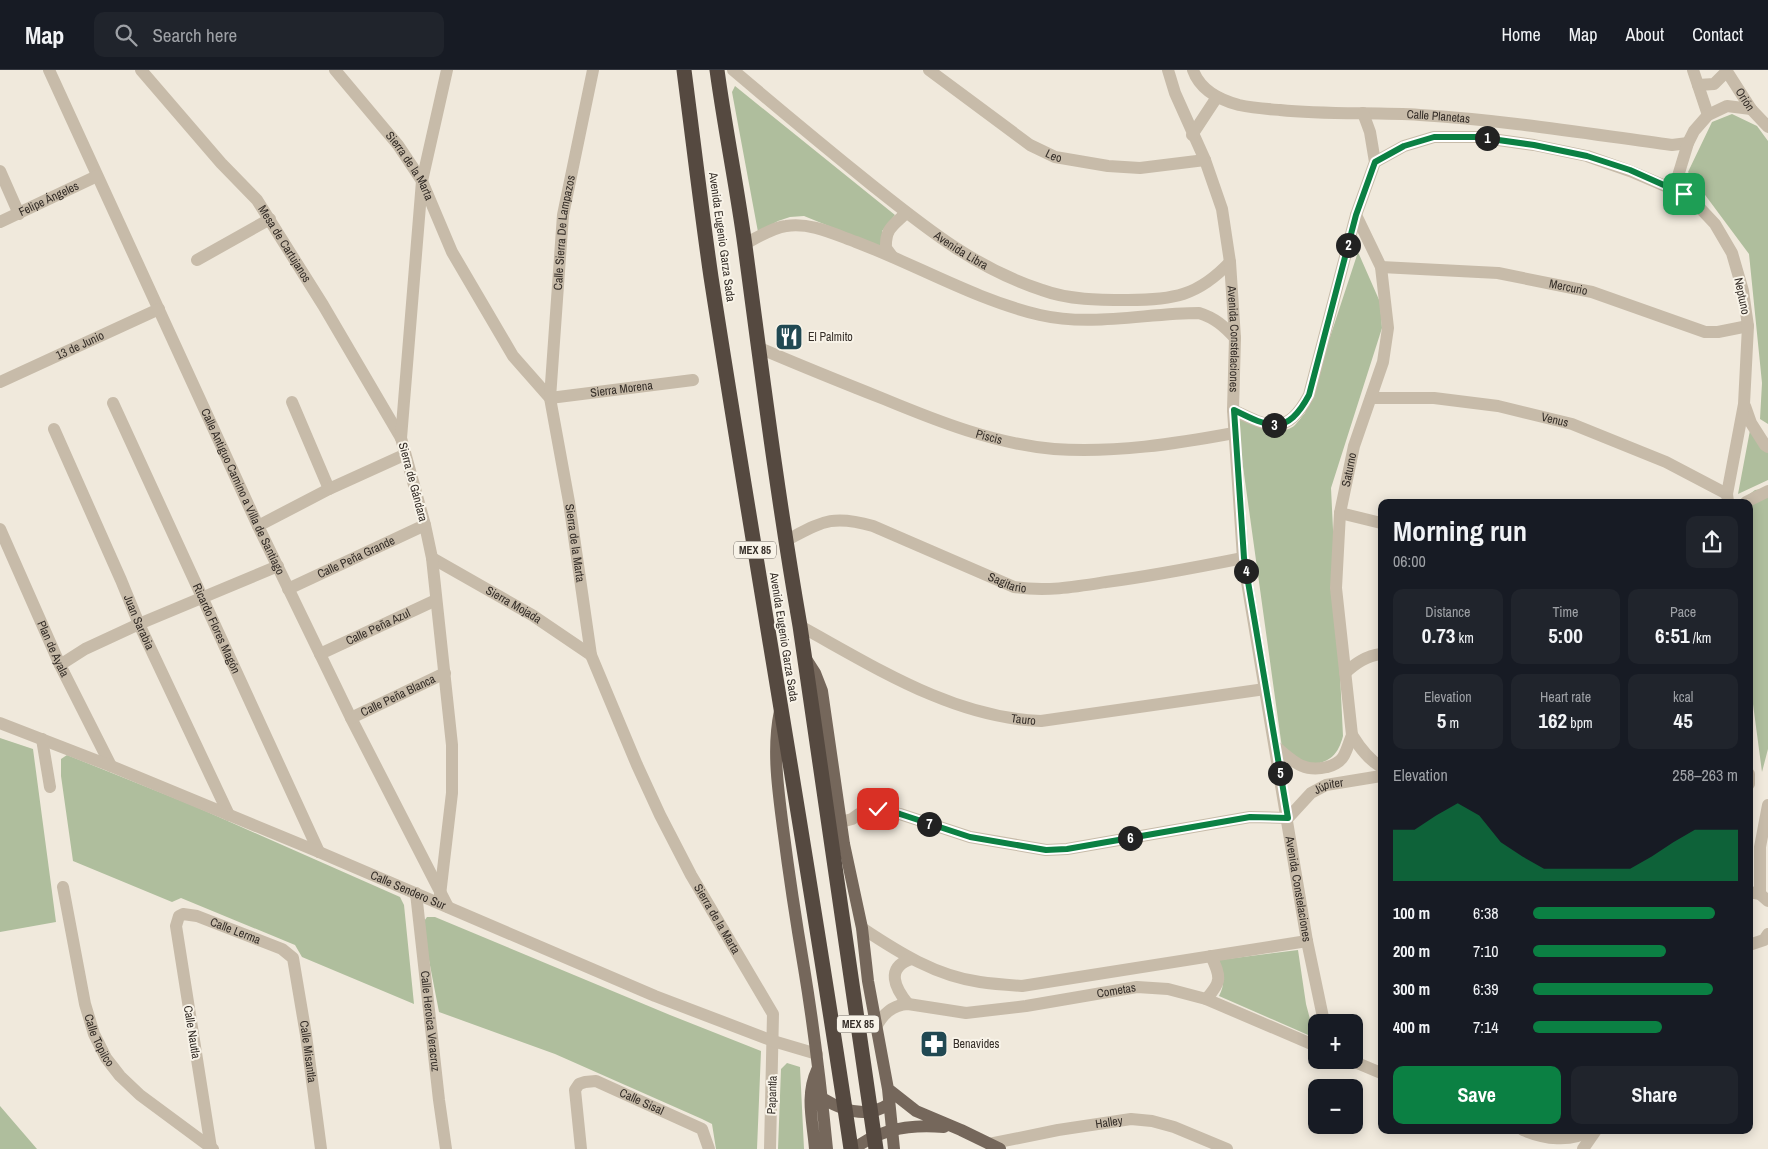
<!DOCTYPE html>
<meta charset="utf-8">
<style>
body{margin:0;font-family:"Archivo Narrow",sans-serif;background:#20242c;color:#f1f3f6;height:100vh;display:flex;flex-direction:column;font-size:19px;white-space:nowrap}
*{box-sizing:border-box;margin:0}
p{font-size:16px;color:#9ea1a6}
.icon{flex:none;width:28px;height:28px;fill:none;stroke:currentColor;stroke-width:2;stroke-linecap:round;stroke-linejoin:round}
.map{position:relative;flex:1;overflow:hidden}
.drawer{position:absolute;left:1378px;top:429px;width:375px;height:635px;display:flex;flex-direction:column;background:#171b24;border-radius:10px;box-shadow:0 2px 12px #0003}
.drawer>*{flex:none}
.fabs{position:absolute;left:1308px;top:944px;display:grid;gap:10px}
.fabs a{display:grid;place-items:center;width:55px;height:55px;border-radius:10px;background:#171b24;box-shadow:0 2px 12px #0003;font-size:25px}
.pin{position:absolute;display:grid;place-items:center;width:42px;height:42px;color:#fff;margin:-21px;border-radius:10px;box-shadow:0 2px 8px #0006}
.km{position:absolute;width:25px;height:25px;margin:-12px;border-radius:50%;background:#222;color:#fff;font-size:14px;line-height:25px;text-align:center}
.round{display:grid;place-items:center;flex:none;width:52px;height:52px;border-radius:10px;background:#20242c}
.overview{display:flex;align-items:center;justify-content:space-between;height:85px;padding:0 15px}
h1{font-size:28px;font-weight:800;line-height:38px}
.figures{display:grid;grid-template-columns:repeat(3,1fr);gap:8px;height:85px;padding:5px 15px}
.figures div{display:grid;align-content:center;border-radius:10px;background:#20242c;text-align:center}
.figures b{font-size:21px;font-weight:800}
.figures small{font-size:14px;font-weight:400}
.figures p{font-size:14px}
.chart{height:140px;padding:10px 15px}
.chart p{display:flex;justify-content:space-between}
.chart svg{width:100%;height:90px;margin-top:5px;fill:#0b8043;opacity:.7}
.button{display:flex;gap:10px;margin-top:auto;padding:10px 15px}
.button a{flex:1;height:58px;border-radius:10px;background:#0b8043;color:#fff;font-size:20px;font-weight:800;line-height:58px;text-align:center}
.button a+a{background:#20242c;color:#f1f3f6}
ul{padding:0 15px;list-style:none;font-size:16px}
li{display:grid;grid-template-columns:80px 60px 1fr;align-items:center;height:38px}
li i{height:12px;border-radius:6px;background:#0b8043}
header{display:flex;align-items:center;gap:30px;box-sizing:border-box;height:70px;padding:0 25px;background:#171b24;border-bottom:1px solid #363941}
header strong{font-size:24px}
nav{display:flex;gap:28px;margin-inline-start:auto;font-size:18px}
.search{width:350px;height:45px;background:#20242c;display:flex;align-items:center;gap:12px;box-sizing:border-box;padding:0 18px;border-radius:10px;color:#9ea1a6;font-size:19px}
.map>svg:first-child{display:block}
.green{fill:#afbe9d}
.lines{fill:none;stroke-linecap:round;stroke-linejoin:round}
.minor{stroke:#c7bba9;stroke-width:12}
.major{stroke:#75675b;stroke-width:12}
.highway{stroke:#554940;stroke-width:15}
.route-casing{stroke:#fff;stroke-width:10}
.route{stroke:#0b8043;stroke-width:6}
.labels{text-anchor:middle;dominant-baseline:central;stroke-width:4;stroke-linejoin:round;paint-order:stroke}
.shield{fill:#f8f3e8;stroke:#706962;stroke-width:1}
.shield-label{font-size:11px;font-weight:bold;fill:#352e28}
.street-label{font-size:12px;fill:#352e28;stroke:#f8f3e8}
.poi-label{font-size:12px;fill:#352e28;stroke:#f8f3e8;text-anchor:start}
</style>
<header>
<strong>Map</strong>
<div class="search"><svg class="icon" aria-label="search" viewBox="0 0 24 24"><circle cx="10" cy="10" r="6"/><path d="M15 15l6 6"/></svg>Search here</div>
<nav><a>Home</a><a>Map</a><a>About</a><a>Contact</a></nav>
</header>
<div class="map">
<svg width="1768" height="1079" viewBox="0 0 1768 1079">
<rect width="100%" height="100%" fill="#f0e9dc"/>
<path class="green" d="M735 16 895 145 882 161 883 178 804 146 790 147 778 151 758 162 732 22Z
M1732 44 1757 56 1768 71V354L1760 349 1762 313 1749 184 1688 102 1712 52Z
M1358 182 1380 232 1382 258 1331 418 1343 666C1337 689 1326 694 1303 695L1282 678 1236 346C1252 353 1280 369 1295 355 1299 351 1302 346 1305 343Z
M1751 355 1768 373V410L1738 424Z
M1768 418V679L1762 702 1749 604V432H1739L1755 420Z
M0 668 33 679 56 852 0 862Z
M67 685 194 736 400 827 404 835 414 934 302 887 295 875 181 828 172 832 73 791 61 706V689Z
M427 847H435L670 945 761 981 757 1079H716L712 1054 702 1049 555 984 439 942 422 854Z
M1298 880 1306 934 1315 968 1219 926C1226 913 1223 903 1219 890Z
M787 993 800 997 804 1079H778L781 999Z
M0 1036 37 1079H0Z"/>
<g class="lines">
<g class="minor">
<path id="s1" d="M49 0 258 456 351 648 448 837"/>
<path id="s2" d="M141 0 221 93 257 130 323 235 401 368"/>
<path id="s3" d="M335 0 398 75 422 111 452 182 513 286 550 328 569 432 591 585 637 695 660 745 691 805 773 944 770 1079"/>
<path id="s4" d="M733 0C779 39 826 78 873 116 927 159 975 198 1042 220 1069 230 1099 230 1128 230 1173 230 1198 226 1230 192"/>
<path id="s5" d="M929 0 1030 75 1055 87 1108 96 1140 98 1205 90"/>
<path id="s6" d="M1168 0 1175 23 1205 90 1222 139 1230 192 1235 268 1233 340 1243 488 1307 871 1324 952"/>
<path id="s7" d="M1193 0C1200 20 1220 30 1239 35 1253 38 1267 39 1280 40 1327 45 1374 42 1420 45 1505 50 1589 64 1672 75L1688 73"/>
<path d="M1693 0 1708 45"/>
<path id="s8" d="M1726 0 1751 39 1768 57"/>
<path d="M1698 15 1714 14 1726 2"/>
<path d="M1192 65 1217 27"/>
<path d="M1375 92 1404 76 1434 67H1477L1534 75 1587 86 1630 101 1684 124"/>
<path d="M0 101 19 144"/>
<path id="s9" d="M0 152 97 106"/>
<path d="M745 174C758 167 772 158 786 156 810 152 834 164 856 172 917 195 976 230 1040 245 1092 257 1147 243 1199 243 1215 248 1224 256 1235 268"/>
<path d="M892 186 886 178C885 158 894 155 906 143"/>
<path d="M197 190 270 149"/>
<path id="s10" d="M1381 197 1498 203 1592 222 1705 262H1718L1748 256"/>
<path id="s11" d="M757 277C799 295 841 312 884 329 937 351 995 374 1054 379 1115 383 1175 374 1234 363"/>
<path id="s12" d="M0 312 159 239"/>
<path id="s13" d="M550 328 563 145 593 0"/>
<path id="s14" d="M550 328 693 310"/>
<path id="s15" d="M1371 328H1434L1498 336 1572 354 1666 392 1727 424"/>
<path d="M292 332 329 419"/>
<path id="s16" d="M113 333 319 782"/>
<path d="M1745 336 1751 353 1765 375 1768 377"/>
<path d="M1233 340C1270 358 1287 366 1309 325L1356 145 1375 92 1370 62 1363 43"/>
<path id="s17" d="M54 359 121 510 139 554 229 745"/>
<path d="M1728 432 1727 424 1744 334 1748 256 1743 221 1732 183 1715 154 1699 137 1684 124 1678 106 1688 73 1694 61 1708 45 1727 36 1751 39"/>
<path d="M1746 432 1768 421"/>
<path d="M1340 443 1381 453"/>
<path d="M258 456 329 419 404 385"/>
<path id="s18" d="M0 459 60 595 111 696"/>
<path id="s19" d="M785 471C822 452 831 444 873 456L1014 517C1046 522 1075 517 1106 512 1152 506 1198 497 1243 488"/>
<path id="s20" d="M432 488 532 545 591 585"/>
<path id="s21" d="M288 519 425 455"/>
<path id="s22" d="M800 556C875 597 953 648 1041 651L1265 619"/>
<path id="s23" d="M320 584 436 530"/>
<path d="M60 595 85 579 139 554 278 496"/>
<path d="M1345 603C1356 593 1366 586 1381 584"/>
<path id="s24" d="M351 648 445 603"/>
<path id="s25" d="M0 653 111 696 319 782 655 926 773 971 817 984"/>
<path d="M1352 665C1360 678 1368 689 1381 697"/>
<path d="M42 669 50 717"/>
<path id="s26" d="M1276 677C1293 691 1303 703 1327 697 1332 696 1340 692 1343 687 1347 681 1349 672 1352 665L1336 518 1340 443 1354 376 1383 292 1388 258 1381 197 1356 145"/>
<path d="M1749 704V714"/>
<path id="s27" d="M841 752 852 749 859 744 878 739 900 744 970 767 1046 780 1067 779 1250 747 1288 748 1311 723 1326 715 1381 706"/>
<path id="s28" d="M63 817 85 934 94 964 106 988 120 1006 140 1025 213 1079"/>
<path d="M1749 822 1760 824 1768 831"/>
<path id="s29" d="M416 823 439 1030 446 1079"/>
<path d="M1760 824V777L1768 735"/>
<path d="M440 825 452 723V675L432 488 425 455 401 368 422 111 447 0"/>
<path d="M862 858C898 882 936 906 980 912 994 914 1008 915 1022 916L1307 871"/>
<path d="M1749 875 1764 870 1768 864"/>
<path d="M1206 929C1222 912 1221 907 1211 886"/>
<path d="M908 934C895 918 885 898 911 889"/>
<path id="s30" d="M876 957C883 944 892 935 908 934L966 943 1026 936 1137 917 1168 919 1206 929 1316 976"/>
<path d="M1350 990 1381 1003"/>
<path d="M1523 1060C1544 1069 1571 1073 1591 1060"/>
<path id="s31" d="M989 1074 1058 1060 1131 1049 1152 1051 1174 1057 1227 1079"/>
<path id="s32" d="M211 1078 176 856 179 846 183 844 197 846 282 879 293 888 306 965 321 1079"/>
<path id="s33" d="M581 1079 575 1020 579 1014 585 1012 596 1011 702 1059 709 1079"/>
<path d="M1583 1079 1596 1060"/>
</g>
<path class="major" d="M806 589 815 603 822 621 844 774 862 858 868 911 888 1019 894 1079
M780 641C772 679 778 719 783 758 789 805 796 851 804 898 814 958 821 1018 827 1079
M888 1019 916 1041 961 1060 1000 1079
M822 1028C843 1041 867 1049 889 1034
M815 1079C813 1052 805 1026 817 1000
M854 1079C879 1059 912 1054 944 1057"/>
<path class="highway" d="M684 0C693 69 701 138 711 207 756 498 808 788 851 1079
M717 0C725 59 737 117 745 176 762 303 778 430 800 556L876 1079"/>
</g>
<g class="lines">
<defs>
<path id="route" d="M878 739 900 744 970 767 1046 780 1067 779 1250 747 1288 748 1244 488 1234 340C1270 358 1287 366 1309 325L1356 145 1375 92 1404 76 1434 67H1477L1534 75 1587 86 1630 100 1684 124"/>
</defs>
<use href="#route" class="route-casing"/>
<use href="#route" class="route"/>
</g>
<defs>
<symbol id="restaurant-square" viewBox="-11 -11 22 22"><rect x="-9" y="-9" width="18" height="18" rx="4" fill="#214953" stroke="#f8f3e8"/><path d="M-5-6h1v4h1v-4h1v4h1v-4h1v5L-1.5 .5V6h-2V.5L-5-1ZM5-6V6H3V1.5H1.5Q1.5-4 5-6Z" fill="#fff"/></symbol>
<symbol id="pharmacy-square" viewBox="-11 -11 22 22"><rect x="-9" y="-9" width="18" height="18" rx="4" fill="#214953" stroke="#f8f3e8"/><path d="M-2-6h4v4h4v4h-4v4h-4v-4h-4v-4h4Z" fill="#fff"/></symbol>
</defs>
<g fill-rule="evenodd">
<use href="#restaurant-square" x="773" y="251" width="32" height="32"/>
<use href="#pharmacy-square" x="918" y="958" width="32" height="32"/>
</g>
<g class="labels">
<g class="shield">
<rect x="734" y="471.5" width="42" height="17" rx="4"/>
<rect x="837" y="945.5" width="42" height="17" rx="4"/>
</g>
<g class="shield-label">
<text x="755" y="480">MEX 85</text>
<text x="858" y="954">MEX 85</text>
</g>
<g class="street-label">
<text stroke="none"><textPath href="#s8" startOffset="35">Orión</textPath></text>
<text stroke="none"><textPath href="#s7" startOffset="260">Calle Planetas</textPath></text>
<text stroke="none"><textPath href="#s5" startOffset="152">Leo</textPath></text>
<text stroke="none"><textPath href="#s3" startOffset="122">Sierra de la Marta</textPath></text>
<text stroke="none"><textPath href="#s9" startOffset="54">Felipe Ángeles</textPath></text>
<text stroke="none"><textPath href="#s13" startOffset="166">Calle Sierra De Lampazos</textPath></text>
<text transform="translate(722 167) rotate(82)">Avenida Eugenio Garza Sada</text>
<text stroke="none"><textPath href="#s2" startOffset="226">Mesa de Cartujanos</textPath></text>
<text stroke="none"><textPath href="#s4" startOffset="291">Avenida Libra</textPath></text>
<text stroke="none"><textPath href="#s10" startOffset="189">Mercurio</textPath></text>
<text transform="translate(1742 226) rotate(78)">Neptuno</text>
<text stroke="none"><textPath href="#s6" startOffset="280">Avenida Constelaciones</textPath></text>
<text stroke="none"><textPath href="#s12" startOffset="88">13 de Junio</textPath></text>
<text stroke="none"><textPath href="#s14" startOffset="72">Sierra Morena</textPath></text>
<text stroke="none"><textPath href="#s15" startOffset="186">Venus</textPath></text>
<text stroke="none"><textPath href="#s11" startOffset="249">Piscis</textPath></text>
<text stroke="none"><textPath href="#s26" startOffset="368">Saturno</textPath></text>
<text transform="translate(413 412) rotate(75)">Sierra de Gándara</text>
<text stroke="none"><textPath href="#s1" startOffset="464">Calle Antiguo Camino a Villa de Santiago</textPath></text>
<text stroke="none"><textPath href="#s3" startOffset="542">Sierra de la Marta</textPath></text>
<text stroke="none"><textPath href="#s21" startOffset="75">Calle Peña Grande</textPath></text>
<text stroke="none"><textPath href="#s19" startOffset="239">Sagitario</textPath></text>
<text stroke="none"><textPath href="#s20" startOffset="94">Sierra Mojada</textPath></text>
<text stroke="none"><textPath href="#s17" startOffset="211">Juan Sarabia</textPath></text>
<text stroke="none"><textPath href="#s23" startOffset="64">Calle Peña Azul</textPath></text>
<text stroke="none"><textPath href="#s16" startOffset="248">Ricardo Flores Magón</textPath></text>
<text transform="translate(784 567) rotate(81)">Avenida Eugenio Garza Sada</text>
<text stroke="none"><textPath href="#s18" startOffset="131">Plan de Ayala</textPath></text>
<text stroke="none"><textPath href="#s24" startOffset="52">Calle Peña Blanca</textPath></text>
<text stroke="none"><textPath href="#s22" startOffset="244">Tauro</textPath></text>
<text stroke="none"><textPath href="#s27" startOffset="511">Júpiter</textPath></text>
<text stroke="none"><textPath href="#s6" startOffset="835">Avenida Constelaciones</textPath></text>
<text stroke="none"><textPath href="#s25" startOffset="441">Calle Sendero Sur</textPath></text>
<text stroke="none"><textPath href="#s3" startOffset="948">Sierra de la Marta</textPath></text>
<text stroke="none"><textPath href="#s32" startOffset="295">Calle Lerma</textPath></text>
<text stroke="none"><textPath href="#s30" startOffset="252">Cometas</textPath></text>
<text stroke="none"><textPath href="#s29" startOffset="129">Calle Heroica Veracruz</textPath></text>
<text transform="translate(192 962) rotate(81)">Calle Nautla</text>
<text stroke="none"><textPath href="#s28" startOffset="158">Calle Topilco</textPath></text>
<text stroke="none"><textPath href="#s32" startOffset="454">Calle Misantla</textPath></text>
<text transform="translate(772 1025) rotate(-88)">Papantla</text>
<text stroke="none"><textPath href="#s33" startOffset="134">Calle Sisal</textPath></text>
<text stroke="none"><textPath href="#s31" startOffset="122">Halley</textPath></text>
</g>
<g class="poi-label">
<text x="808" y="267">El Palmito</text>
<text x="953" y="974">Benavides</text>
</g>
</g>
</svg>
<div class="fabs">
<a>+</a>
<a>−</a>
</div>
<div class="pin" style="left:1684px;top:124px;background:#1e9e55"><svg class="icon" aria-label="arrive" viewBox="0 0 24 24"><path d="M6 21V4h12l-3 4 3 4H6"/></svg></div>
<div class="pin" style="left:878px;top:739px;background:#d93025"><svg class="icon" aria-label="check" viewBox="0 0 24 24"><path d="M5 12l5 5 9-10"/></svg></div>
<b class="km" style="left:1487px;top:68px">1</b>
<b class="km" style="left:1348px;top:175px">2</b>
<b class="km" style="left:1274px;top:355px">3</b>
<b class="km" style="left:1246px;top:501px">4</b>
<b class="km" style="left:1280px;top:703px">5</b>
<b class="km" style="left:1130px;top:768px">6</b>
<b class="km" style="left:929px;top:754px">7</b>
<section class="drawer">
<div class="overview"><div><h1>Morning run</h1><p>06:00</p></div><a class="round"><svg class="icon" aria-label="share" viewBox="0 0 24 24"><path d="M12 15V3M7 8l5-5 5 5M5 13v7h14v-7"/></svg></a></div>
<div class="figures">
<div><p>Distance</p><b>0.73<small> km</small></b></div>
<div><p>Time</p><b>5:00</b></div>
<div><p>Pace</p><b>6:51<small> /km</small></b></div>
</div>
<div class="figures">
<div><p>Elevation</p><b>5<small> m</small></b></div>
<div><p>Heart rate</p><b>162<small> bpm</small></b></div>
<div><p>kcal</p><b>45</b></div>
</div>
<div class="chart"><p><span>Elevation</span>258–263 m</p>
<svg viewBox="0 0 160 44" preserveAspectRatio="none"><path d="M0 44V19L10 19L20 12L30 6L40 12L50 25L60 32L70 38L80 38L90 38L100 38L110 38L120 32L130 25L140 19L150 19L160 19V44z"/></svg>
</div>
<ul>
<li><b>100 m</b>6:38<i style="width:89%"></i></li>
<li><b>200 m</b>7:10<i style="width:65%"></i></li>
<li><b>300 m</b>6:39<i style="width:88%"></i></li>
<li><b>400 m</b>7:14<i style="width:63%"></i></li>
</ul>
<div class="button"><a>Save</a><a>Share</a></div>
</section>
</div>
